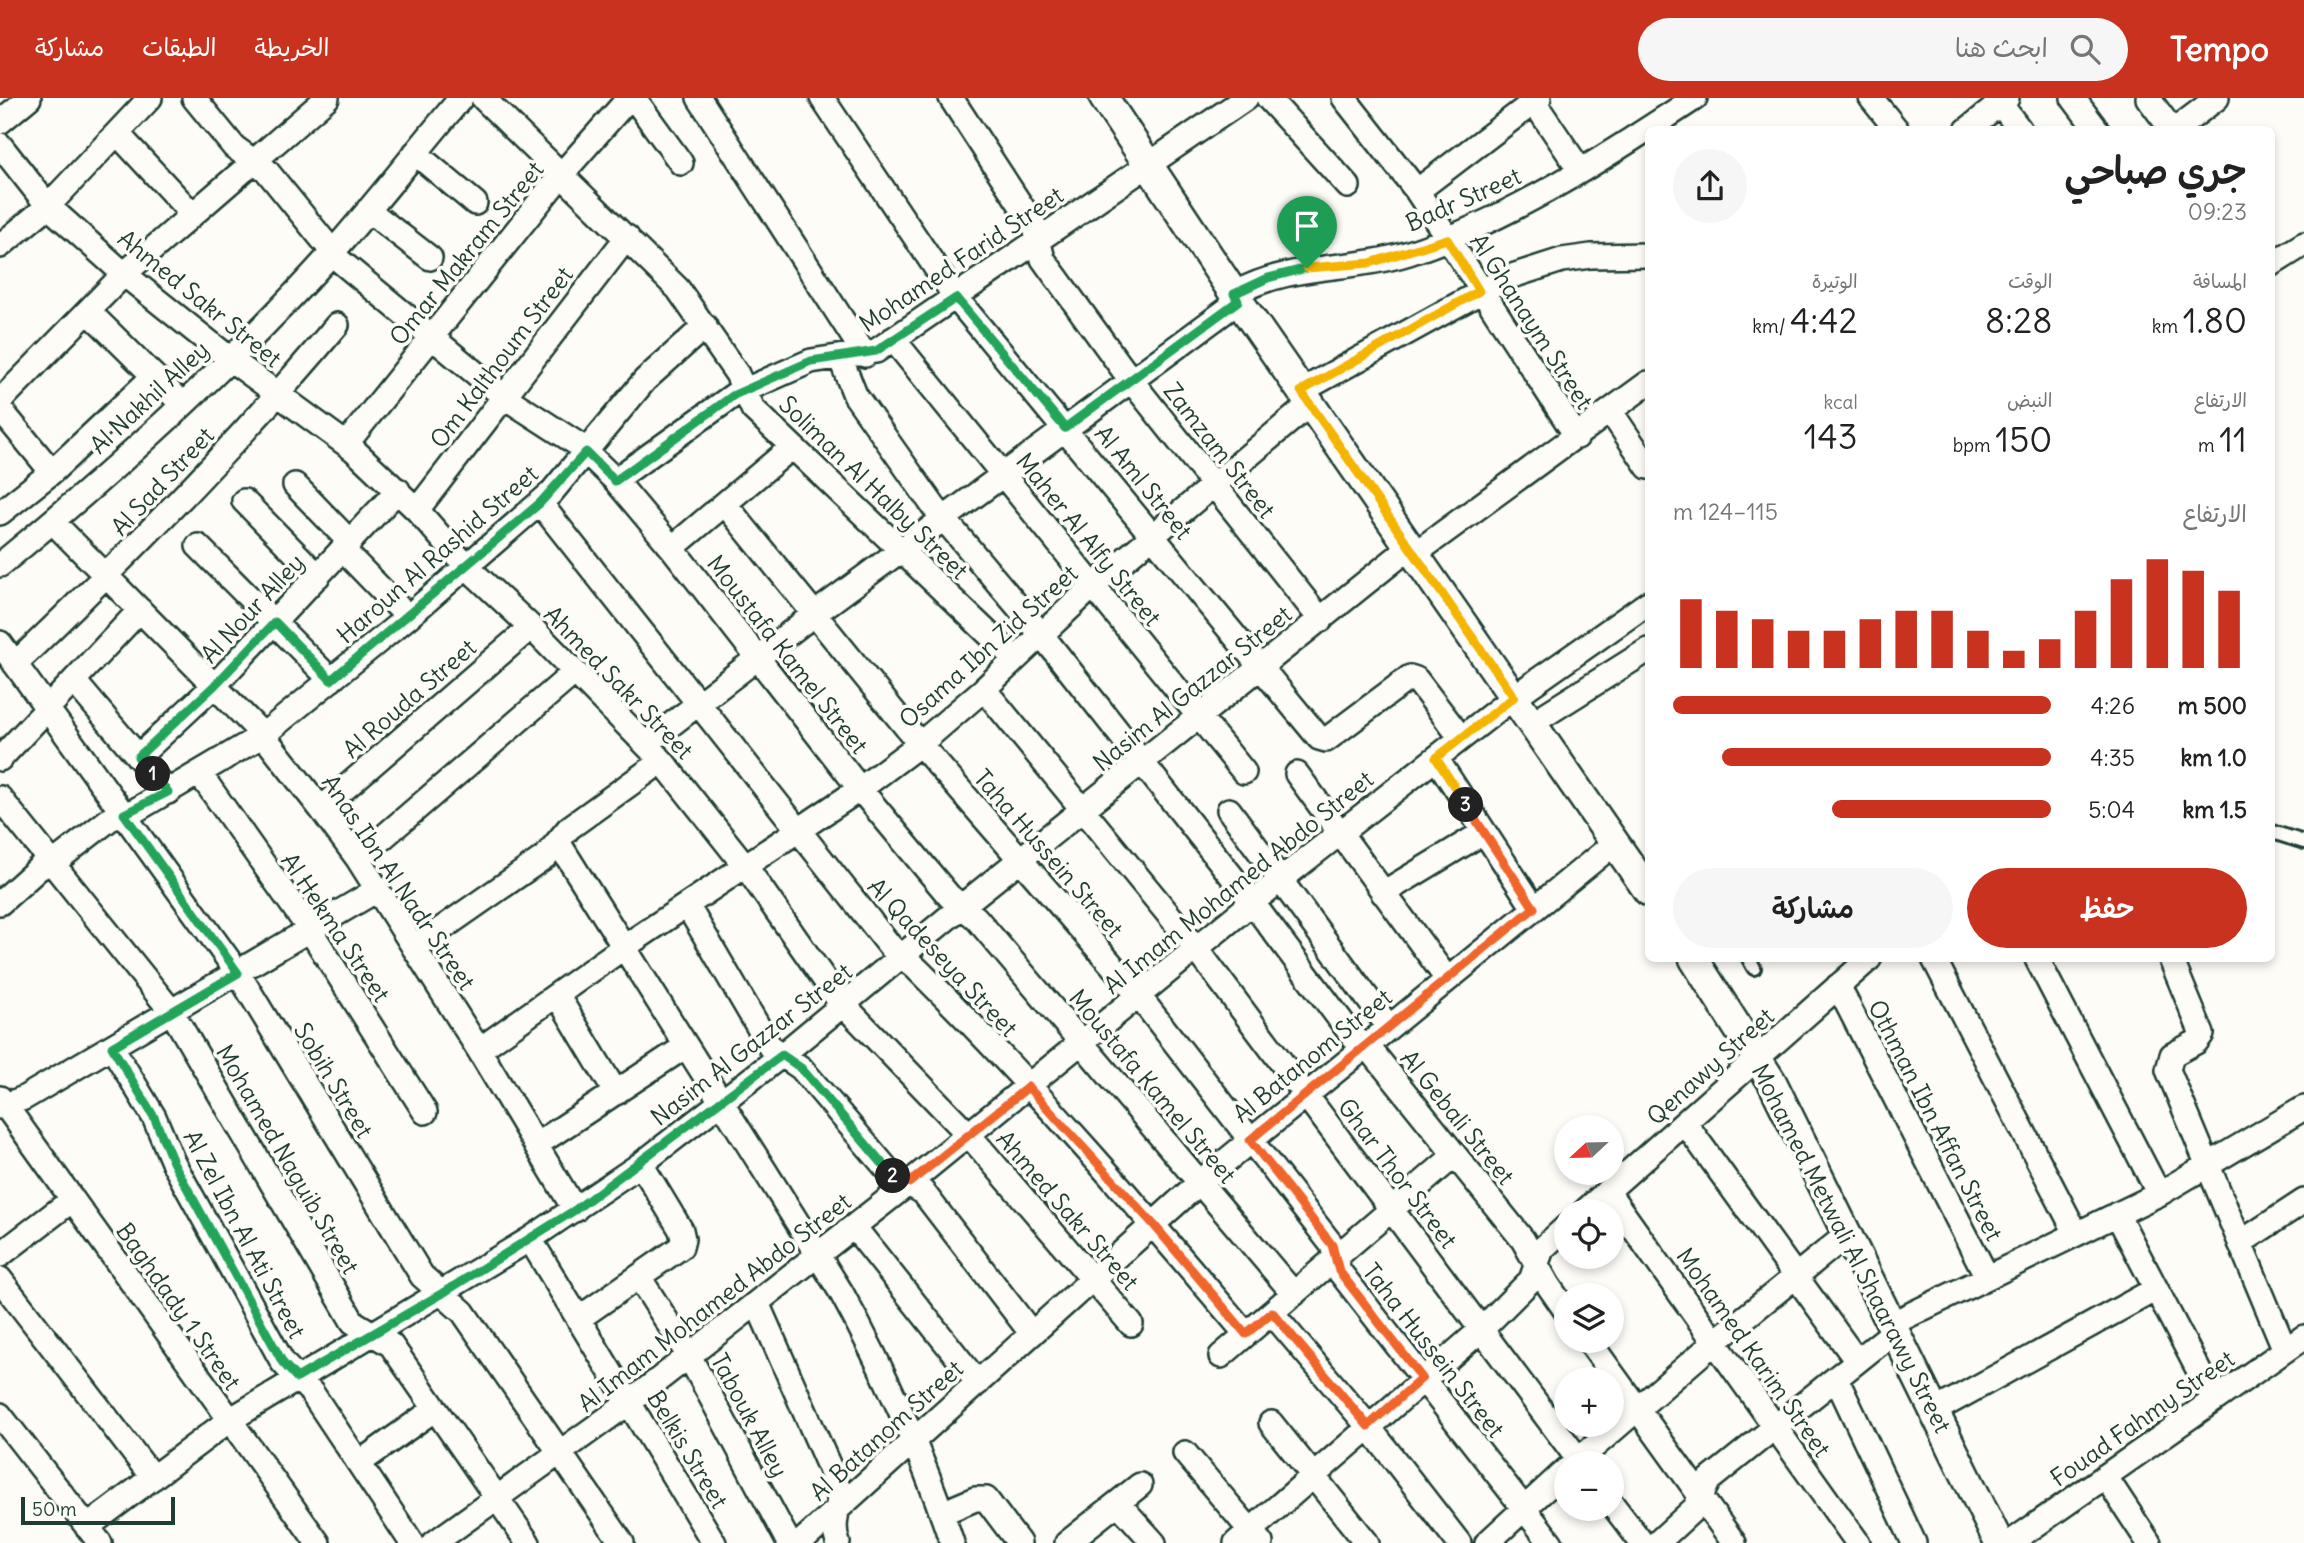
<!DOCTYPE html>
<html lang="ar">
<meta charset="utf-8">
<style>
body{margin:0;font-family:Delius,"Playpen Sans Arabic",sans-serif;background:#f6f6f6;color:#222;direction:rtl;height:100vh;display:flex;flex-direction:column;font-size:26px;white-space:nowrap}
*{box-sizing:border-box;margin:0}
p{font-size:23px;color:#767676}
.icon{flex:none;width:38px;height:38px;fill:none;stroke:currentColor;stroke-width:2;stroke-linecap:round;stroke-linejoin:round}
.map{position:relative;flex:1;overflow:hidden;direction:ltr}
.drawer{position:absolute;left:1645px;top:28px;width:630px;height:836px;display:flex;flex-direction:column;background:#fff;border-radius:10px;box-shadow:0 4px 10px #0003;direction:rtl}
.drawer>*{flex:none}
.needle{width:46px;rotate:248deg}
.fabs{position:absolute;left:1554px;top:1017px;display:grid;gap:14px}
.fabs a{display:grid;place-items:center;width:70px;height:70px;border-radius:50%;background:#fff;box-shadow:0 4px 10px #0003;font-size:35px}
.scale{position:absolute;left:21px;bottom:18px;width:154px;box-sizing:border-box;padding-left:7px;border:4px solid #1f3d34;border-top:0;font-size:19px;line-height:24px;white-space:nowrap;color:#1f3d34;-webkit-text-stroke:5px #fdfcf7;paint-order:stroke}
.pin{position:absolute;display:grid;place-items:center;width:60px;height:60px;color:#fff;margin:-72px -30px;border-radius:50% 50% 50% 0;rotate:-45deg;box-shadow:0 0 7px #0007}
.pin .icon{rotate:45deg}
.km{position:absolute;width:35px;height:35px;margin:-18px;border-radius:50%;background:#222;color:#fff;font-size:19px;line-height:35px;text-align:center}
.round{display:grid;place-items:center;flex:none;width:74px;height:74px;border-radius:37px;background:#f6f6f6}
.overview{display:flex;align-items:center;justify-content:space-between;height:119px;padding:0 28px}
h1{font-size:38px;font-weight:600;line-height:52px}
.figures{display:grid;grid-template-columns:repeat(3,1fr);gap:10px;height:119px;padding:7px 28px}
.figures div{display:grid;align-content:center}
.figures b{font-size:35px;font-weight:600}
.figures small{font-size:19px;font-weight:400}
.figures p{font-size:19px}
.chart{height:196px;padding:14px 28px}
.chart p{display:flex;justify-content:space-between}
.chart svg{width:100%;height:126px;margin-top:7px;stroke:#c8321e;stroke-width:6}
.action{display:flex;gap:14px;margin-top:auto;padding:14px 28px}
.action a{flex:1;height:80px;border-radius:42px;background:#c8321e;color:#fff;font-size:28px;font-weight:600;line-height:80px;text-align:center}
.action a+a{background:#f6f6f6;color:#222}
ul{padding:0 28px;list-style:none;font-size:23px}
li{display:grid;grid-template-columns:112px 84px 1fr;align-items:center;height:52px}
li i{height:18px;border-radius:9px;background:#c8321e}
header{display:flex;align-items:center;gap:42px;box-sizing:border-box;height:98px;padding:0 35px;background:#c8321e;color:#fff}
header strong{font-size:33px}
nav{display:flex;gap:38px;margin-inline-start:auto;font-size:24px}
.search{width:490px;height:63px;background:#f6f6f6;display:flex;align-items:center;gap:18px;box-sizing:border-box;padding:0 24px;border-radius:38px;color:#767676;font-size:26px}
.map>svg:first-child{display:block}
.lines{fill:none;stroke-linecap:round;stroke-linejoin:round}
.service-casing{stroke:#1f3d34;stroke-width:18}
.minor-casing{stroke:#1f3d34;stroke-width:28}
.tertiary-casing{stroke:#1f3d34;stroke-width:33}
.service{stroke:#fdfcf7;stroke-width:12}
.minor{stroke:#fdfcf7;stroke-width:23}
.tertiary{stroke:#fdfcf7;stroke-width:28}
.split-1-casing{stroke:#fff;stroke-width:14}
.split-2-casing{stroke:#fff;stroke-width:14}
.split-3-casing{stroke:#fff;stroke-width:14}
.split-4-casing{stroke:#fff;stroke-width:14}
.split-1{stroke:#22a559;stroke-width:9}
.split-2{stroke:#22a559;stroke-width:9}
.split-3{stroke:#f0652b;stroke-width:9}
.split-4{stroke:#f5b400;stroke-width:9}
.labels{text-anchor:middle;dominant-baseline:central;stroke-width:7;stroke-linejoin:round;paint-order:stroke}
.street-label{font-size:24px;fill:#1f3d34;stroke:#fdfcf7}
</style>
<header>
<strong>Tempo</strong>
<div class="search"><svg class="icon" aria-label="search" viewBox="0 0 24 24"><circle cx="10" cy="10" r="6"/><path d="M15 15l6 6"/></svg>ابحث هنا</div>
<nav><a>الخريطة</a><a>الطبقات</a><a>مشاركة</a></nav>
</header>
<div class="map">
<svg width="2304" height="1445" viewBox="0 0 2304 1445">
<rect width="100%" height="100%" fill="#fdfcf7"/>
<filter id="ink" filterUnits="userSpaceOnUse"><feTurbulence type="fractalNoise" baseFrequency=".0143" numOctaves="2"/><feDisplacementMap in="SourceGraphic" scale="14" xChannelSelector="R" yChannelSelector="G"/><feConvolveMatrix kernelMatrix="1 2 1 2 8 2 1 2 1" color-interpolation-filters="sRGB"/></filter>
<g filter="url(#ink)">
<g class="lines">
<defs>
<path id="service" d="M2272 734 2304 744
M1749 861 1754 870"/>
<path id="minor" d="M194 0 234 49 266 72 340 163 503 298 579 347 615 382 672 450 860 691 949 798 976 820 1294 1196
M483 0 678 191 737 276 753 311 1015 561
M634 0 681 65
M699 0 865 257
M822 0 956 200 1319 640 1326 642 1410 579 1416 581 1461 640
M951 0 1035 129 1043 161 1130 281 1321 522
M1268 0 1348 88
M1344 0 1417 93 1577 339
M1871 0 1897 32
M1996 0 2020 32
M2073 0 2097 32
M2148 0 2172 32
M1534 4 1580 72
M0 24 29 0
M1967 32 2007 0
M2175 32 2217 0
M117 35 192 116
M0 47 48 108 124 176 230 261 354 352 417 412 467 469 531 529 662 663 746 769 838 901 969 1037 1131 1226
M415 55 475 105
M1417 93 1539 0
M368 112 430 160
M0 148 48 108 150 0
M2272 166 2304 146
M1234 196C1291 164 1348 174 1409 155 1511 121 1606 59 1695 0
M89 214 181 305
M893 241 1244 674
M840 259 855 297 934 409 1041 536 1252 804 1354 940 1373 955 1523 1142 1548 1187 1566 1213
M1301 293 1506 180 1562 162 1591 158 1648 157
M0 303 124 176 327 0
M0 311 52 374
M1611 314 1648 369
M347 345 561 77 629 0
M615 382 734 297 811 263 876 253 1246 0
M295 387 350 444
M244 403 318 478
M540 405 890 848C898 857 909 863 918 872 1034 987 1141 1112 1246 1236
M725 406 920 646 1138 897 1332 1147 1339 1173 1551 1445
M417 412 627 139
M0 415 52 374 154 278
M53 424 263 637 321 711 358 761 479 952 575 1112
M198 448 331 582
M672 450 792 349
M343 452 408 519
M1413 457 1648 285
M0 467C117 371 231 267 332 155 376 105 418 51 461 0
M0 545 238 875 422 1178 463 1214 622 1445
M15 566C128 458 237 347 337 227
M74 583 168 694
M984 591 1196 850 1581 1365
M1532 625 1648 552
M646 646 813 517 1239 203
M138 659 215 587 398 392
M1436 660 1534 810
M0 661 140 512
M200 676 310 832 425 1014
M1297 676 1447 881
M0 700 172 914 353 1224 391 1247 528 1445
M321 711 531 529
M1229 712 1388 928
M558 744 841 1194C885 1274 923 1358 952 1445
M358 761 575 574
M1383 795 1484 734
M0 805 39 770 60 760 110 721 136 712 263 637 408 519 551 395 645 282 705 228
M687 807 770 949 801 970 893 1078 923 1094 1032 1236
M414 850 546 758 569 730 662 663
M1934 861 2076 1135
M2037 861 2159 1096
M2171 861 2202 936 2196 944 2172 957 2168 972 2285 1252
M1838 888 1987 1179
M557 897 616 995
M112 949 154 1019 173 1064 283 1265 312 1295 412 1445
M479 952 624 849 860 691 920 646 984 591 1093 488 1310 306
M0 1000 318 1445
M0 1009 24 1000 377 792
M1685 1025 1857 1263
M536 1047 686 948
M1607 1093 1858 1445
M1585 1113 1869 861
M2117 1116 2214 1302
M854 1129 978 1285
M530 1141 714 1445
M2240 1145 2304 1103
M0 1157 72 1102
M639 1179 689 1258 789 1445
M0 1181 153 1380
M757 1205 838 1389C842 1411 830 1422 838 1445
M1272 1215 1368 1328 1459 1445
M578 1221 681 1149 683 1141 681 1132 641 1066
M1893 1225 2159 1096 2304 1010
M1588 1242 1734 1445
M1221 1258 1455 1057
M1836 1280 1914 1445
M1934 1313 2156 1191
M0 1317 100 1445
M1271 1325 1367 1445
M1185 1355 1261 1445
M359 1365 435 1311
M1575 1365 1716 1243 1849 1135
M2105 1378 2149 1445
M1118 1405 1154 1445
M1612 1406 1642 1445
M942 1415 975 1401H986L1019 1445
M87 1429 228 1323 530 1141 641 1066 782 957 962 808 1409 450
M434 1445 630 1304 909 1085 1280 782 1514 599 1648 505
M800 1445 1200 1084 1616 744
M1067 1445 1140 1387
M1236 1445 1482 1231 1531 1182 1542 1151 1566 1129
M1487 1445 1566 1372
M1657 1445 1695 1410 1709 1382 1896 1232
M2010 1445 2304 1239"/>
<path id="tertiary" d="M1104 0 1234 196 1648 793
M1694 861 1772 984 1999 1445"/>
</defs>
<use href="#service" class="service-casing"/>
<use href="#minor" class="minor-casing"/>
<use href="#tertiary" class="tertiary-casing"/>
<use href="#service" class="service"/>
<use href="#minor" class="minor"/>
<use href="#tertiary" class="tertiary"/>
</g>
</g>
<g class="lines" filter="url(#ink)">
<defs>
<path id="split-1" d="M153 676 138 659 215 587 275 524 331 582 540 405 586 354 615 383 734 297 811 263 876 253 956 200 1065 330 1238 203 1234 196 1268 180 1307 170"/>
<path id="split-2" d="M153 676 168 694 124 716 238 875 112 949 154 1019 173 1064 283 1265 297 1280 443 1195 575 1112 782 957 801 970 893 1078"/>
<path id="split-3" d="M893 1078 909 1085 1028 989 1154 1127 1246 1236 1272 1214 1368 1328 1422 1280 1339 1173 1332 1147 1250 1042 1534 810 1466 707"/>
<path id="split-4" d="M1307 170 1370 165 1447 141 1479 193 1301 293 1514 599 1436 660 1466 707"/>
</defs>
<use href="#split-1" class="split-1-casing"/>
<use href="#split-2" class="split-2-casing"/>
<use href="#split-3" class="split-3-casing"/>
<use href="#split-4" class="split-4-casing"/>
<use href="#split-1" class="split-1"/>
<use href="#split-2" class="split-2"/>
<use href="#split-3" class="split-3"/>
<use href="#split-4" class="split-4"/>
</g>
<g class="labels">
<g class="street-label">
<text transform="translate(1463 101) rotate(-24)">Badr Street</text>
<text transform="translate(466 155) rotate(-51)">Omar Makram Street</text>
<text transform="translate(961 161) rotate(-34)">Mohamed Farid Street</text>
<text transform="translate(200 200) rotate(39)">Ahmed Sakr Street</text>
<text transform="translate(1532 223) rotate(57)">Al Ghanaym Street</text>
<text transform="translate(501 259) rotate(-53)">Om Kalthoum Street</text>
<text transform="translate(149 299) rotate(-43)">Al Nakhil Alley</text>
<text transform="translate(1220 352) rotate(52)">Zamzam Street</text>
<text transform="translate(162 383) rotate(-47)">Al Sad Street</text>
<text transform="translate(1144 384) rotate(51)">Al Aml Street</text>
<text transform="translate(874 389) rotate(44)">Soliman Al Halby Street</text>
<text transform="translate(1089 441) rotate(51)">Maher Al Alfy Street</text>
<text transform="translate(437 456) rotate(-41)">Haroun Al Rashid Street</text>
<text transform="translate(252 510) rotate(-47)">Al Nour Alley</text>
<text transform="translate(988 548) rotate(-42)">Osama Ibn Zid Street</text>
<text transform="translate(788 556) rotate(52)">Moustafa Kamel Street</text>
<text transform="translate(619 584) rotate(46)">Ahmed Sakr Street</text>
<text transform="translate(1192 590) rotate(-39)">Nasim Al Gazzar Street</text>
<text transform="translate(409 600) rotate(-41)">Al Rouda Street</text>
<text transform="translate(1049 755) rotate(49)">Taha Hussein Street</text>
<text transform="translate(399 784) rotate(56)">Anas Ibn Al Nadr Street</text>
<text transform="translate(1238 784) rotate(-39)">Al Imam Mohamed Abdo Street</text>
<text transform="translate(336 829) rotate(56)">Al Hekma Street</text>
<text transform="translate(943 859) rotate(47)">Al Qadeseya Street</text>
<text transform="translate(751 946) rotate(-38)">Nasim Al Gazzar Street</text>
<text transform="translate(1312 957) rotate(-39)">Al Batanom Street</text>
<text transform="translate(1710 968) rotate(-42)">Qenawy Street</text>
<text transform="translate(334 982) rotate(59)">Sobih Street</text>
<text transform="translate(1153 988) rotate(50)">Moustafa Kamel Street</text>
<text transform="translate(1458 1019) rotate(51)">Al Gebali Street</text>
<text transform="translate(1936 1022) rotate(63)">Othman Ibn Affan Street</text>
<text transform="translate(288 1061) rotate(60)">Mohamed Naguib Street</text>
<text transform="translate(1398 1075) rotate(53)">Ghar Thor Street</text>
<text transform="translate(1068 1112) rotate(49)">Ahmed Sakr Street</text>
<text transform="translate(245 1136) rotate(62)">Al Zel Ibn Al Ati Street</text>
<text transform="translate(1852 1150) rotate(63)">Mohamed Metwali Al Shaarawy Street</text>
<text transform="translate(714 1204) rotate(-38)">Al Imam Mohamed Abdo Street</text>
<text transform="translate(179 1208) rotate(55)">Baghdady 1 Street</text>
<text transform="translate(1434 1252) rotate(52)">Taha Hussein Street</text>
<text transform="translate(1754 1254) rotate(55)">Mohamed Karim Street</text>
<text transform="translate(750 1317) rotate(62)">Tabouk Alley</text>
<text transform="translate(2142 1320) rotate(-35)">Fouad Fahmy Street</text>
<text transform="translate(886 1332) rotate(-42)">Al Batanom Street</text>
<text transform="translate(688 1351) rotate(59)">Belkis Street</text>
</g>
</g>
</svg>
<div class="fabs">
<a><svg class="needle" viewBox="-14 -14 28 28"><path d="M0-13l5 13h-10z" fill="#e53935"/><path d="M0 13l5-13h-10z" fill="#767676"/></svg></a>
<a><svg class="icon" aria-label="locate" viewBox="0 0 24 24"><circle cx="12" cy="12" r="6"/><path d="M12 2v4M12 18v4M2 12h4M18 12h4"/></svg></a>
<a><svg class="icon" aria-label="layers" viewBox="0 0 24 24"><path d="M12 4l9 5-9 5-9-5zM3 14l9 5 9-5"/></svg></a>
<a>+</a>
<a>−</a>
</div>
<div class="scale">50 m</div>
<div class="pin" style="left:1307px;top:170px;background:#1e9e55"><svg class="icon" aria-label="arrive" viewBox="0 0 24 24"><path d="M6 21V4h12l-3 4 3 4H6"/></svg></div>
<b class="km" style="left:153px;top:676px">1</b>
<b class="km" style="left:893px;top:1078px">2</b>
<b class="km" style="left:1466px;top:707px">3</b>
<section class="drawer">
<div class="overview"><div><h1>جري صباحي</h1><p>09:23</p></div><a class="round"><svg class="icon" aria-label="share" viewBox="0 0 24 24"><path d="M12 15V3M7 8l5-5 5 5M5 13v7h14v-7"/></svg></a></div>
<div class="figures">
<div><p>المسافة</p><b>1.80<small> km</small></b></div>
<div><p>الوقت</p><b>8:28</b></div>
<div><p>الوتيرة</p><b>4:42<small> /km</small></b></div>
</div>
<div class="figures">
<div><p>الارتفاع</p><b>11<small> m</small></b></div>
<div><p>النبض</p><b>150<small> bpm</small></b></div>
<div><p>kcal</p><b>143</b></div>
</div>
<div class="chart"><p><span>الارتفاع</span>115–124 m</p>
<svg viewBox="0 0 160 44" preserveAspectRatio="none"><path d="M5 44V20M15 44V24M25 44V27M35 44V31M45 44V31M55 44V27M65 44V24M75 44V24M85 44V31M95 44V38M105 44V34M115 44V24M125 44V13M135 44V6M145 44V10M155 44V17"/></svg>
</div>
<ul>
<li><b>500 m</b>4:26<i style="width:100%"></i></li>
<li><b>1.0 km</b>4:35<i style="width:87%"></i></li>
<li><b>1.5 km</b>5:04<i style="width:58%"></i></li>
</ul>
<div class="action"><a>حفظ</a><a>مشاركة</a></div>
</section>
</div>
